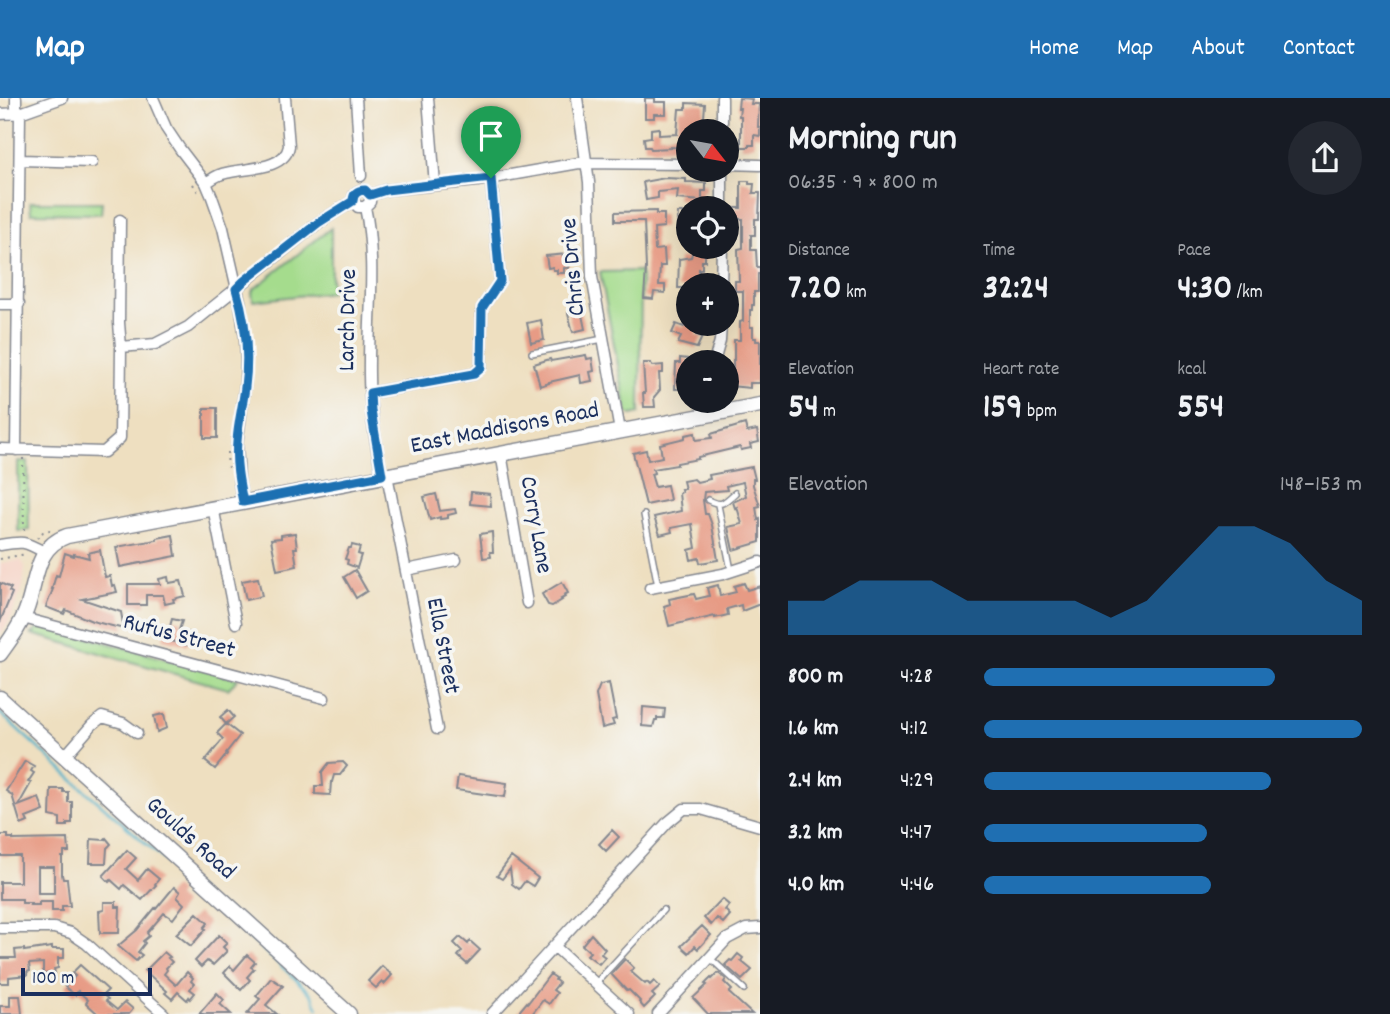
<!DOCTYPE html>
<meta charset="utf-8">
<style>
body{margin:0;font-family:Dekko,sans-serif;background:#242831;color:#f1f3f6;height:100vh;display:flex;flex-direction:column;font-size:26px;white-space:nowrap}
*{box-sizing:border-box;margin:0}
p{font-size:23px;color:#9ea1a6}
.icon{flex:none;width:38px;height:38px;fill:none;stroke:currentColor;stroke-width:2;stroke-linecap:round;stroke-linejoin:round}
.map{position:relative;flex:1;overflow:hidden}
.drawer{display:flex;flex-direction:column;background:#171b24;width:630px}
.drawer>*{flex:none}
.needle{width:46px;rotate:121deg}
.buttons{position:absolute;left:676px;top:21px;display:grid;gap:14px}
.buttons a{display:grid;place-items:center;width:63px;height:63px;border-radius:50%;background:#171b24;box-shadow:0 7px 28px #0002;font-size:35px}
.scale{position:absolute;left:21px;bottom:18px;width:131px;box-sizing:border-box;padding-left:7px;border:4px solid #1b2f5e;border-top:0;font-size:19px;line-height:24px;white-space:nowrap;color:#1b2f5e;-webkit-text-stroke:5px #f6f6f2;paint-order:stroke}
.pin{position:absolute;display:grid;place-items:center;width:60px;height:60px;color:#fff;margin:-72px -30px;border-radius:50% 50% 50% 0;rotate:-45deg;box-shadow:0 0 7px #0007}
.pin .icon{rotate:45deg}
.round{display:grid;place-items:center;flex:none;width:74px;height:74px;border-radius:37px;background:#242831}
.headline{display:flex;align-items:center;justify-content:space-between;height:119px;padding:0 28px}
h1{font-size:38px;font-weight:800;line-height:52px}
.stats{display:grid;grid-template-columns:repeat(3,1fr);gap:10px;height:119px;padding:7px 28px}
.stats div{display:grid;align-content:center}
.stats b{font-size:35px;font-weight:800}
.stats small{font-size:19px;font-weight:400}
.stats p{font-size:19px}
.chart{height:196px;padding:14px 28px}
.chart p{display:flex;justify-content:space-between}
.chart svg{width:100%;height:126px;margin-top:7px;fill:#1f6fb2;opacity:.7}
ul{padding:0 28px;list-style:none;font-size:23px}
li{display:grid;grid-template-columns:112px 84px 1fr;align-items:center;height:52px}
li i{height:18px;border-radius:9px;background:#1f6fb2}
header{display:flex;align-items:center;gap:42px;box-sizing:border-box;height:98px;padding:0 35px;background:#1f6fb2;color:#fff}
header strong{font-size:33px}
nav{display:flex;gap:38px;margin-inline-start:auto;font-size:24px}
main{display:flex;flex:1;min-height:0}
.map>svg:first-child{display:block}
.built{fill:#f6d2c4}
.green{fill:#a5dc8d;stroke:#608676;stroke-width:2}
.lines{fill:none;stroke-linecap:round;stroke-linejoin:round}
.stream{stroke:#4cb1cb;stroke-width:2.5}
.building{fill:#e79b85;fill-rule:evenodd}
.lane-casing{stroke:#84878f;stroke-width:8}
.street-casing{stroke:#84878f;stroke-width:13}
.secondary-casing{stroke:#84878f;stroke-width:17}
.path{stroke:#84878f;stroke-width:2;stroke-dasharray:2 5;stroke-linecap:butt}
.lane{stroke:#fff;stroke-width:5}
.street{stroke:#fff;stroke-width:10}
.secondary{stroke:#fff;stroke-width:14}
.route-casing{stroke:#fff;stroke-width:14}
.route{stroke:#1f6fb2;stroke-width:9}
.labels{text-anchor:middle;dominant-baseline:central;stroke-width:7;stroke-linejoin:round;paint-order:stroke}
.street-label{font-size:24px;fill:#1b2f5e;stroke:#f6f6f2}
</style>
<header>
<strong>Map</strong>
<nav><a>Home</a><a>Map</a><a>About</a><a>Contact</a></nav>
</header>
<main>
<div class="map">
<svg width="760" height="916" viewBox="0 0 760 916">
<rect width="100%" height="100%" fill="#f6f6f2"/>
<filter id="ink" filterUnits="userSpaceOnUse"><feTurbulence type="fractalNoise" baseFrequency=".0143" numOctaves="2"/><feDisplacementMap in="SourceGraphic" scale="14" xChannelSelector="R" yChannelSelector="G"/><feConvolveMatrix kernelMatrix="1 2 1 2 8 2 1 2 1" color-interpolation-filters="sRGB"/></filter>
<filter id="wash" filterUnits="userSpaceOnUse"><feTurbulence type="fractalNoise" baseFrequency=".00686" numOctaves="4" result="noise"/><feDisplacementMap in="SourceGraphic" scale="28" xChannelSelector="R" yChannelSelector="G"/><feGaussianBlur stdDeviation="1.57" result="paint"/><feColorMatrix in="noise" values="0 0 0 0 0 0 0 0 0 0 0 0 0 0 0 0 0 1.4 0 .05"/><feComposite in="paint" operator="in"/></filter>
<g filter="url(#wash)">
<rect width="100%" height="100%" fill="#eedfc0"/>
<path class="built" d="M21 462 25 469 23 488 9 524 0 537V465Z"/>
<path class="green" d="M30 104H102L101 116 31 115Z
M331 130V194L253 203 252 194 254 191Z
M641 173 640 315 632 317 627 314 600 174Z
M18 363H28L29 432 18 433Z
M43 527 238 581 228 591 32 536Z"/>
<g class="lines">
<path class="stream" d="M0 615 73 682 158 756 291 877 311 896 318 910"/>
</g>
<g id="blocks">
<path class="building" d="M645 0H655V4H666V16H654V20H645Z
M739 0 752 1 751 6H759L758 29H760V38L754 37V47H749V49H741V18H739L740 10H738Z
M686 5 705 6 703 33H688L687 50 671 49V50L651 51 650 49H645L644 40 651 39V31L659 30V37L677 36 679 11H686Z
M665 80 686 81V84L706 85V93H702V103L677 101 678 92 658 94V100L646 102 643 84Z
M741 83H749V86H754L753 95H760L759 121H755V137H751V152H756L757 169H760V176H758V194H754V207H752V212H750V229H753V240H756V243H760V285H750V290L730 288V278H733V262H734V242H740V224L743 223V193H735V183H739L738 151 743 150V121H735V110H741Z
M656 113V116H664V129L654 130 655 152 664 151 665 168H660L659 187H665V195L654 194 653 201 644 200 646 170 644 123H615V114Z
M678 115H688V132L677 131Z
M693 152H705V163H702V171H699V187H688V190H678L679 161 691 159Z
M577 153 578 163 570 164 569 170H564V175H557V172H553V169L548 170 546 158 567 156V154Z
M581 212 585 231 573 234 568 215Z
M541 222 544 242 531 245 527 225Z
M676 226 684 229 685 226H699L696 237 702 239 697 250 678 245 681 239 672 235Z
M586 257 587 261 592 260 594 273 590 274 592 283 581 285 580 277 549 284V285L540 288 534 266 550 261 551 263Z
M680 260 688 261V291H675L676 265H680Z
M643 265H651L652 268 663 267V275H659L660 292 654 299 655 309H644L643 295H645Z
M204 310H217V340H204Z
M745 326 747 334 757 332 759 344 750 346 751 350 741 352 740 349 698 359V361L677 365V367L653 371 654 375 651 376 655 389 667 387 670 402 646 407 633 355 646 352 648 362 662 359 660 346 685 340V337L695 335 696 342 712 340 711 336Z
M752 369 755 381H753V387L760 408 756 409 758 422 760 421V444L733 452 728 429 742 426 737 409 735 410 733 404 746 398 743 384 726 388 727 392 704 394 703 402 705 416H708L712 427 718 462 700 465 699 460 691 462 689 452 696 450 692 426 671 430 672 434 660 437 654 419 681 413 679 395 682 394 681 391H685L683 383 694 381 697 384 710 381 709 377Z
M471 394 490 396 491 408 470 406Z
M436 396 440 413 455 411 456 415 448 417V420L440 421V419L430 422 424 399Z
M492 434 493 454H490L491 459 483 460 480 436Z
M295 435 297 450H294L297 468 277 472 271 441 281 440V437Z
M173 437 176 458 120 469 116 449 157 442V440Z
M352 447 360 449 358 456 361 457 357 470 347 466 348 462 345 461 349 450H351Z
M100 452 105 479 110 478 112 488 115 487 117 494 82 501 121 514 124 531 92 523 66 512 64 516 46 509 53 491H52L56 477 59 478 65 455 74 458V456L89 460 88 455Z
M355 472 367 493 356 500 344 479Z
M168 479 169 485 181 483 185 498 173 501 174 504 165 506 163 497H146V507H128V486H160L159 481Z
M258 480 262 498 246 502 242 483Z
M562 484 568 495 564 497 565 499 561 501 562 502 552 508 548 507 542 496Z
M0 485 11 490 9 493 12 495 0 524Z
M744 485 747 492 760 488V506L742 513 741 507 727 511 728 517 715 520V518L694 523 693 522 669 528 664 508 670 506 669 501 694 496 696 501 709 498 707 490 718 487 720 498 736 494 734 488Z
M172 521 182 523 179 532 190 535 187 547 163 541 166 531 169 532Z
M609 585 616 621 612 622 614 627 602 630 596 597 600 587Z
M643 609 665 611 664 620H657V622H655L653 629 642 628Z
M228 612 234 619 226 626 240 637 226 655 227 656 215 671 205 663 223 641 217 635 226 626 220 619Z
M164 616 167 630 157 634 154 618Z
M25 663 34 668 31 673 34 675 28 684 31 685 18 708 39 700 44 713 26 720 28 724 21 727 12 697 6 693Z
M343 664 347 668 340 677H334L332 684H331L330 697 315 696V688H323L322 674 329 665Z
M458 678 507 685 505 699 456 692Z
M51 691H63V694H68V704H72V725H67V728H60V720L50 718Z
M612 732 619 739 606 753 599 746Z
M0 737H8V740H13V742L68 741 69 754H64V759H62V777L63 781H67L70 808H62V813H52V804H39V807H30L31 805H22V801H0V784H20V758H0ZM38 769H54V795H38Z
M106 740 111 746 107 750 106 765H90L91 741 104 742Z
M127 752 136 760 126 771 138 782 147 771 159 781 155 786 156 787 142 802 124 787 121 791 111 782 109 784 103 778Z
M511 759 538 780 533 788 525 783 519 791 512 786 510 771 502 781 497 778Z
M174 789 180 794 177 799 184 806 173 821 164 815 147 835 149 838 143 843 145 845 138 854 142 857 136 863 118 848 137 832 155 810 156 811Z
M722 801 729 807 725 812 730 817 723 825 717 820 711 827 704 820Z
M104 804H116V809H120L119 835H100L99 813 104 812Z
M197 815 208 825 204 830 206 831 191 848 176 836Z
M702 828 711 837 698 851 695 848 689 855 681 848Z
M591 836 605 851 601 856 605 859 599 866 587 857 590 854 582 847Z
M219 837 227 845 223 849 227 853 213 867 207 863 201 869 195 863Z
M460 839 468 846 470 843 480 852 467 866 458 858 462 853 454 845Z
M52 849V851H64V860H58V870L54 871 55 875 43 876V865L29 866 30 873 27 874V877L9 879V885H0V860H16L15 852 24 851V853Z
M164 854 170 859 168 860 172 864 166 870 167 872 164 876 176 887 187 874 193 880 191 883 194 886 190 891 195 895 190 901 189 899 187 902 178 894 172 901 165 895 167 893 145 873Z
M738 856 743 860 741 863 752 872 742 882 725 867 730 862 732 863Z
M247 857 255 864 251 869 254 871 247 879 250 882 241 892 224 875 230 868 234 872Z
M625 861 634 870 630 873 645 886 647 884 650 887 654 883 660 889 652 896 655 899 644 910 639 904 640 903 629 892 627 893 611 876Z
M80 867 108 892 103 897 108 901 106 903 117 912 125 904 133 911 129 916H98L86 905 88 902 78 893 75 897 65 889 75 878 72 875Z
M382 868 392 877 384 886 382 884 376 890 368 883Z
M718 875 726 881 724 884 732 892 729 895 752 916H708L693 900 707 887 705 886 711 880 712 881Z
M550 876 556 880 555 882 559 885 553 892 557 895 549 906 543 902 532 916H517L527 904 528 905Z
M271 880 283 888 266 907 277 916H247L260 901 256 898Z
M217 895 224 902 220 906 231 916H199Z
M10 898H20L22 916H0V908H10Z"/>
</g>
</g>
<g filter="url(#ink)">
<use href="#blocks" fill-opacity="0" stroke="#84878f" stroke-width="2"/>
<g class="lines">
<defs>
<path id="lane" d="M532 255 603 241
M708 402C723 409 723 405 735 395
M718 407 731 472
M644 417 658 488
M710 860 744 891
M596 885 663 812"/>
<path id="street" d="M16 0V9L20 15 16 352
M153 0 166 30 180 51 206 85 212 99 223 130 240 204 245 240 246 263 245 287 237 346 239 384 243 404
M356 0 361 78
M428 0 435 87
M577 0 589 84 592 179 620 333
M0 16 20 15 62 0
M722 33V0
M20 62 92 64
M726 66 760 67
M206 85C212 81 218 76 226 75 245 70 285 72 289 48L285 0
M370 97 386 92 477 83 579 65 688 66
M365 109C377 164 368 220 369 276 369 310 376 344 382 378
M722 110V72
M120 122 119 225 121 249
M721 187 722 149
M0 206H19
M714 264 720 243 721 226
M370 295 474 276 481 269 482 210 500 183 491 80
M711 303 712 316
M0 351 104 354 120 340 121 249 155 246 188 229 318 125 353 103C353 96 357 92 364 92L370 97V104L365 109H358L353 103
M501 355 527 505
M387 377 437 631
M213 409 236 525
M0 447C23 443 24 443 44 454
M406 472 456 462
M650 490 723 476 760 464
M23 520 324 600
M65 658 92 627 102 619 123 625 137 635
M0 830H54L71 835 87 846 164 916
M554 848 629 916
M492 916 667 725 684 711H701L760 728
M658 916 727 841 746 831 760 830"/>
<path id="secondary" d="M0 556C10 542 20 529 26 513 37 485 34 449 67 438L760 307
M0 600 349 916"/>
</defs>
<use href="#lane" class="lane-casing"/>
<use href="#street" class="street-casing"/>
<use href="#secondary" class="secondary-casing"/>
<path class="path" d="M193 86 199 96
M227 354 228 372
M23 360 24 435
M37 440 43 434 53 431
M0 461 26 456"/>
<use href="#lane" class="lane"/>
<use href="#street" class="street"/>
<use href="#secondary" class="secondary"/>
</g>
</g>
<g class="lines" filter="url(#ink)">
<defs>
<path id="route" d="M491 80 500 183 482 210 481 270 474 276 370 295 371 313 382 377 243 404C239 384 235 364 237 344 238 325 243 307 245 289 249 257 246 223 236 191L244 183 318 125 353 103C353 96 357 92 365 92L370 97 386 92Z"/>
</defs>
<use href="#route" class="route-casing"/>
<use href="#route" class="route"/>
</g>
<g class="labels">
<g class="street-label">
<text transform="translate(574 169) rotate(-95)">Chris Drive</text>
<text transform="translate(349 222) rotate(-89)">Larch Drive</text>
<text transform="translate(505 331) rotate(-11)">East Maddisons Road</text>
<text transform="translate(535 427) rotate(80)">Corry Lane</text>
<text transform="translate(179 539) rotate(15)">Rufus Street</text>
<text transform="translate(442 548) rotate(79)">Ella Street</text>
<text transform="translate(190 741) rotate(42)">Goulds Road</text>
</g>
</g>
</svg>
<div class="buttons">
<a><svg class="needle" viewBox="-14 -14 28 28"><path d="M0-13l5 13h-10z" fill="#e53935"/><path d="M0 13l5-13h-10z" fill="#9ea1a6"/></svg></a>
<a><svg class="icon" aria-label="locate" viewBox="0 0 24 24"><circle cx="12" cy="12" r="6"/><path d="M12 2v4M12 18v4M2 12h4M18 12h4"/></svg></a>
<a>+</a>
<a>−</a>
</div>
<div class="scale">100 m</div>
<div class="pin" style="left:491px;top:80px;background:#1e9e55"><svg class="icon" aria-label="arrive" viewBox="0 0 24 24"><path d="M6 21V4h12l-3 4 3 4H6"/></svg></div>
</div>
<section class="drawer">
<div class="headline"><div><h1>Morning run</h1><p>06:35 · 9 × 800 m</p></div><a class="round"><svg class="icon" aria-label="share" viewBox="0 0 24 24"><path d="M12 15V3M7 8l5-5 5 5M5 13v7h14v-7"/></svg></a></div>
<div class="stats">
<div><p>Distance</p><b>7.20<small> km</small></b></div>
<div><p>Time</p><b>32:24</b></div>
<div><p>Pace</p><b>4:30<small> /km</small></b></div>
</div>
<div class="stats">
<div><p>Elevation</p><b>54<small> m</small></b></div>
<div><p>Heart rate</p><b>159<small> bpm</small></b></div>
<div><p>kcal</p><b>554</b></div>
</div>
<div class="chart"><p><span>Elevation</span>148–153 m</p>
<svg viewBox="0 0 160 44" preserveAspectRatio="none"><path d="M0 44V32L10 32L20 25L30 25L40 25L50 32L60 32L70 32L80 32L90 38L100 32L110 19L120 6L130 6L140 12L150 25L160 32V44z"/></svg>
</div>
<ul>
<li><b>800 m</b>4:28<i style="width:77%"></i></li>
<li><b>1.6 km</b>4:12<i style="width:100%"></i></li>
<li><b>2.4 km</b>4:29<i style="width:76%"></i></li>
<li><b>3.2 km</b>4:47<i style="width:59%"></i></li>
<li><b>4.0 km</b>4:46<i style="width:60%"></i></li>
</ul>
</section>
</main>
